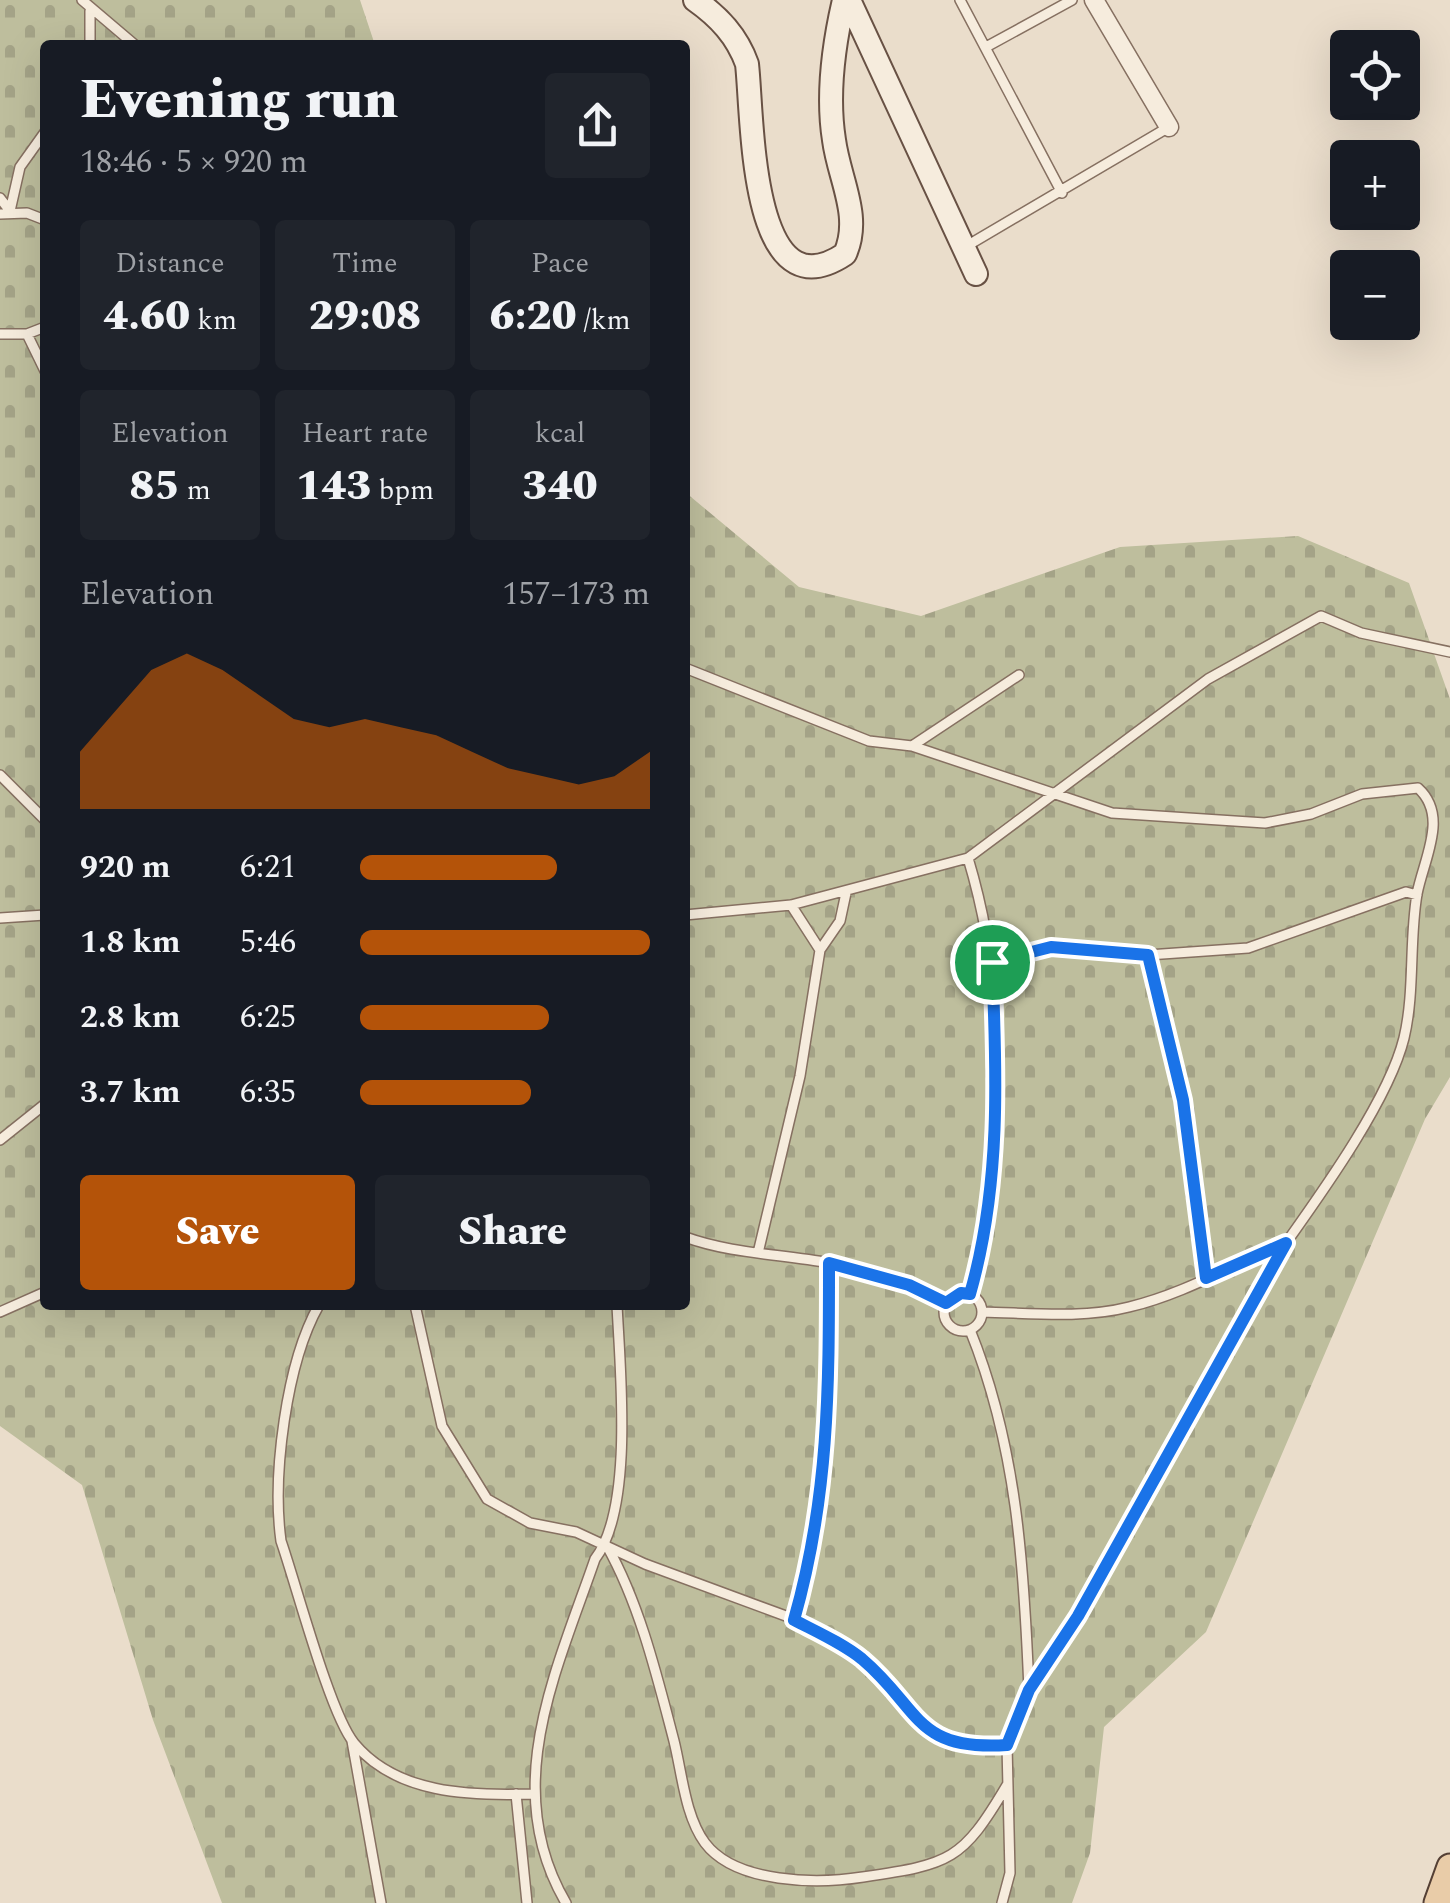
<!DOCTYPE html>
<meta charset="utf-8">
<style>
body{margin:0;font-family:Spectral,serif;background:#20242c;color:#f1f3f6;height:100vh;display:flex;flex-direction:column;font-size:38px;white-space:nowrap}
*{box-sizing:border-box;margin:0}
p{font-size:32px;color:#9ea1a6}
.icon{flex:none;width:55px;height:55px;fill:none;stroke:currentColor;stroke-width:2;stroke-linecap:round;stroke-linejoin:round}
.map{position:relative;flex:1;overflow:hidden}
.drawer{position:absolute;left:40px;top:40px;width:650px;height:1270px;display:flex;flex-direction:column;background:#171b24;border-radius:10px;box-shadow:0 10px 40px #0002}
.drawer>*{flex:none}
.controls{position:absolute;left:1330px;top:30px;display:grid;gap:20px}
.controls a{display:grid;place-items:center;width:90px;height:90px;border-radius:10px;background:#171b24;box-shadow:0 10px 40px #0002;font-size:50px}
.pin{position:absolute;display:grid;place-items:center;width:85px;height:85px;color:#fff;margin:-42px;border:5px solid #fff;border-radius:50%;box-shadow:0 2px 10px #0007}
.round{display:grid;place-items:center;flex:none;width:105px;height:105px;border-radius:10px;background:#20242c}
.headline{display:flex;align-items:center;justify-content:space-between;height:170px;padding:0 40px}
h1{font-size:55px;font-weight:800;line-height:75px}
.figures{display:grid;grid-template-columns:repeat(3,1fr);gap:15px;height:170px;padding:10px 40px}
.figures div{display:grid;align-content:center;border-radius:10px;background:#20242c;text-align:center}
.figures b{font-size:42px;font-weight:800}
.figures small{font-size:28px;font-weight:400}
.figures p{font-size:28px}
.chart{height:280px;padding:20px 40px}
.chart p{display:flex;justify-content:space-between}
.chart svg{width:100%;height:180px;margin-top:10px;fill:#b45309;opacity:.7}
.primary-button{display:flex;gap:20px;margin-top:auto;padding:20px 40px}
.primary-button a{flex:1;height:115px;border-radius:10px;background:#b45309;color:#fff;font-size:40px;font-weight:800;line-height:115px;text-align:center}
.primary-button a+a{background:#20242c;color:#f1f3f6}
ul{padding:0 40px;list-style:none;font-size:32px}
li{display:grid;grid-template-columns:160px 120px 1fr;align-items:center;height:75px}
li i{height:25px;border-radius:12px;background:#b45309}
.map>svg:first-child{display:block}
.cemetery{fill:url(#cemetery-stones)}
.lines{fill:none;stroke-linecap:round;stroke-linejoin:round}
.lane-casing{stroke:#867061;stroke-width:12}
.street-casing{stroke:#867061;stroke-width:21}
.secondary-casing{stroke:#685144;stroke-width:26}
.primary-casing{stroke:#543f34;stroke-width:29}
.lane{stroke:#f6ecdd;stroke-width:9}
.street{stroke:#f6ecdd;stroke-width:18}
.secondary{stroke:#f6ecdd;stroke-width:22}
.primary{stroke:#e9cca8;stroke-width:25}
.route-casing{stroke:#fff;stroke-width:20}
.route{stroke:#1a73e8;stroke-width:12}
</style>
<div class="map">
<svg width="1450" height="1903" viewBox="0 0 1450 1903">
<defs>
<pattern id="cemetery-stones" width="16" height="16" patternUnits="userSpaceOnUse" patternTransform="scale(2.5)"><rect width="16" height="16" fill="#bebe9d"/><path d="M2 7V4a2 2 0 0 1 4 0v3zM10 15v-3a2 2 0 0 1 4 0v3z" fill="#a4a387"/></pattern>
</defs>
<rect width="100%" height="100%" fill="#eaddcb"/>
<path class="cemetery" d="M0 0H360L375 45H45V1305H685V492L799 587 921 616 1120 547 1298 536 1409 583 1450 699V1077L1425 1119 1206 1632 1104 1727 1090 1853 1072 1903H222L153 1720 82 1485 0 1426Z"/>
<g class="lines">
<defs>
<path id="lane" d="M82 0 135 45
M960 0 1062 193
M90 45V11
M986 47 1072 0
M0 198 10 211
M10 211 20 167 45 132
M0 214 27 213 45 220
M965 247 1169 127
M0 334H27L45 327
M27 334 45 371
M685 668 869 741 912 746 1112 813 1265 823 1311 814 1362 794 1418 788C1449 816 1424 858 1417 894 1409 941 1415 992 1404 1038 1389 1099 1323 1191 1286 1243L1078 1616 1029 1690 1007 1745 1010 1873 1002 1903
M912 746 1019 675
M0 775 45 820
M968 858C1008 991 1009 1160 970 1294
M791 905 820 950
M685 915 791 905 968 858 1208 679 1321 616 1361 633 1450 652
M0 918 45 915
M1148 955 1183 1100 1205 1278
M992 962 1051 947 1148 955 1248 948 1406 892 1417 895
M0 1140 45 1104
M685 1237C732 1254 781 1254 829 1263 870 1271 909 1285 946 1303
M758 1253 800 1076 820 950 840 921 846 893
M944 1312a19 19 0 1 1 38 0a19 19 0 1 1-38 0Z
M319 1305C286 1363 272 1476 281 1541 296 1584 330 1714 354 1743 396 1794 470 1796 531 1794
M415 1305 442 1426 487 1499 530 1523 576 1532 645 1564 794 1619 858 1656 936 1737 981 1747 1007 1745
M0 1312 45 1292
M983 1312C1030 1313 1082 1319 1129 1307 1184 1294 1234 1264 1286 1243
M970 1330C1017 1446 1024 1566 1029 1690
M607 1546C640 1605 657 1676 674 1741 682 1773 685 1816 705 1843 736 1884 818 1884 863 1877 951 1864 962 1861 1007 1785
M794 1619C829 1497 829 1388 829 1263
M352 1741 381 1903
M516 1794 527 1903
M566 1903C499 1789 556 1672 595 1559 634 1508 620 1369 617 1305"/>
<path id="street" d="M1094 0 1169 127"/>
<path id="secondary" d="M695 0C719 17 737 36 747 64 753 115 749 318 845 254 862 216 839 179 834 140 827 96 834 43 844 0
M849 0 976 274"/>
<path id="primary" d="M1437 1903 1450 1867"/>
</defs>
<use href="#lane" class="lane-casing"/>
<use href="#street" class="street-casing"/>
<use href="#secondary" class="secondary-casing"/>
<use href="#primary" class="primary-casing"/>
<use href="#lane" class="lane"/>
<use href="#street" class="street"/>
<use href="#secondary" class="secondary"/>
<use href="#primary" class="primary"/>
</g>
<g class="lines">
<defs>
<path id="route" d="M1051 947 1148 955 1183 1100 1206 1278 1286 1243 1078 1616 1029 1690 1007 1745C914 1751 921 1709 862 1659 842 1643 817 1632 794 1620 829 1497 829 1389 829 1263L909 1285 946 1303 961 1293 970 1294C1001 1186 997 1074 992 962Z"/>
</defs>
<use href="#route" class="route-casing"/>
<use href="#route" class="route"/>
</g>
</svg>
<div class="controls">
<a><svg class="icon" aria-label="locate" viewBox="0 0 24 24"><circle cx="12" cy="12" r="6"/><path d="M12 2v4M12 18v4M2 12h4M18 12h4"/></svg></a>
<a>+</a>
<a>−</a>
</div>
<div class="pin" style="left:992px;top:962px;background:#1e9e55"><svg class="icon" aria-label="arrive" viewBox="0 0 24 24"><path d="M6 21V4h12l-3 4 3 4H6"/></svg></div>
<section class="drawer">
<div class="headline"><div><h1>Evening run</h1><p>18:46 · 5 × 920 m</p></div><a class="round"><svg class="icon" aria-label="share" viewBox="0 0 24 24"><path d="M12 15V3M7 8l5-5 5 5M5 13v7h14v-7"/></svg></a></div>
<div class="figures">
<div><p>Distance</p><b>4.60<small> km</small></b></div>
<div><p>Time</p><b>29:08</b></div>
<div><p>Pace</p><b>6:20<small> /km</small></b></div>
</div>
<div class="figures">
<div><p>Elevation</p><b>85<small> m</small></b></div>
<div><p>Heart rate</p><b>143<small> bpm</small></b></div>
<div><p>kcal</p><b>340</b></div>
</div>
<div class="chart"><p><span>Elevation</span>157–173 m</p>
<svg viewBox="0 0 160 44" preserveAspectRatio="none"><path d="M0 44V30L10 20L20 10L30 6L40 10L50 16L60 22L70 24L80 22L90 24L100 26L110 30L120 34L130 36L140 38L150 36L160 30V44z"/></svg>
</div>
<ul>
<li><b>920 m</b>6:21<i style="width:68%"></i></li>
<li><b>1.8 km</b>5:46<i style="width:100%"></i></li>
<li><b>2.8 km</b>6:25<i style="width:65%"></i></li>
<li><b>3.7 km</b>6:35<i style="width:59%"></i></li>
</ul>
<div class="primary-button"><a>Save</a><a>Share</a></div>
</section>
</div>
